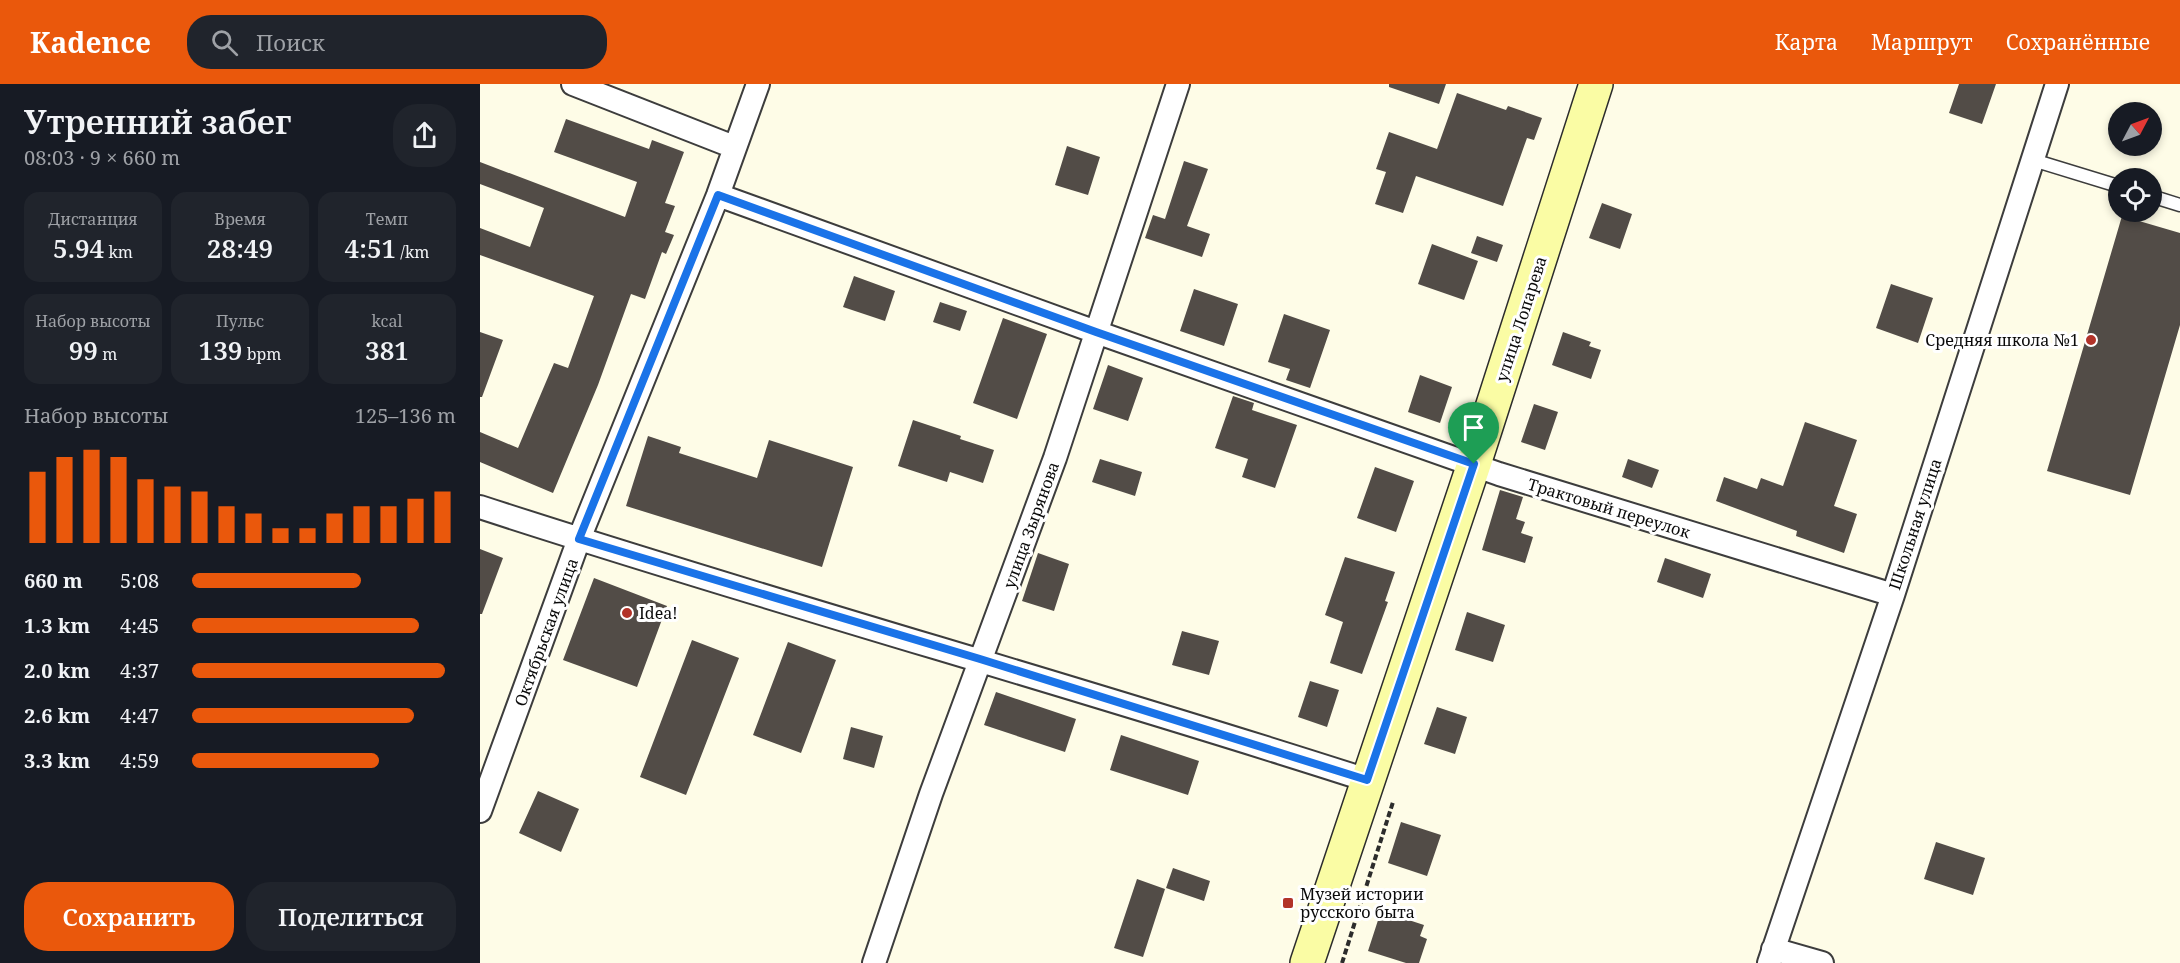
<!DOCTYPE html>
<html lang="ru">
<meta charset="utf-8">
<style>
body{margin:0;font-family:"Noto Serif",serif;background:#20242c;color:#f1f3f6;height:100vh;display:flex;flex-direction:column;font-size:22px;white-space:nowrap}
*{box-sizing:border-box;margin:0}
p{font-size:20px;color:#9ea1a6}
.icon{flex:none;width:33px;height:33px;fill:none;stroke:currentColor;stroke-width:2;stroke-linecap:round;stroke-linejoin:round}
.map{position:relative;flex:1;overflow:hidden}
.drawer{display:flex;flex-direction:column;background:#171b24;width:480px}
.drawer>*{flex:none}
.needle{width:39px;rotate:49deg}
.buttons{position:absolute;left:1628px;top:18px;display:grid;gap:12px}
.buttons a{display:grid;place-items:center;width:54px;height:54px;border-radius:50%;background:#171b24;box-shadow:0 3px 9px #0003;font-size:30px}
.pin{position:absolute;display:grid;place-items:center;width:51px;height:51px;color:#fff;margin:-62px -26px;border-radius:50% 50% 50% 0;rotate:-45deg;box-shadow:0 0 6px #0007}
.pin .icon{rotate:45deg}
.round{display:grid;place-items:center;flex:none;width:63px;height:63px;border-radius:24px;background:#20242c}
.head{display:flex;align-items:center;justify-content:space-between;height:102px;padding:0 24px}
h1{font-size:33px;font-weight:600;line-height:45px}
.figures{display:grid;grid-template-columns:repeat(3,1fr);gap:9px;height:102px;padding:6px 24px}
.figures div{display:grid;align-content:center;border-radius:15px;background:#20242c;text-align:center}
.figures b{font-size:26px;font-weight:600}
.figures small{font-size:16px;font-weight:400}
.figures p{font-size:16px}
.chart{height:168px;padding:12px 24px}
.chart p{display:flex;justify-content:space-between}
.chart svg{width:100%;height:108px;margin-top:6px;stroke:#ea580c;stroke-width:6}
.primary-button{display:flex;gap:12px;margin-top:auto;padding:12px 24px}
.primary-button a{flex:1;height:69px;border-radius:24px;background:#ea580c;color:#fff;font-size:24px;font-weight:600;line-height:69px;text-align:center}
.primary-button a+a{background:#20242c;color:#f1f3f6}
ul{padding:0 24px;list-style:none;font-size:20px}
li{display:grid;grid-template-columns:96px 72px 1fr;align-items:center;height:45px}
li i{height:15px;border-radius:8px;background:#ea580c}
header{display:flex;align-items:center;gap:36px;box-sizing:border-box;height:84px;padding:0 30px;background:#ea580c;color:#fff}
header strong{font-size:28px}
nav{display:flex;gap:33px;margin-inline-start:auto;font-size:21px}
.search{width:420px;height:54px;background:#20242c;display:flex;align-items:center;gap:15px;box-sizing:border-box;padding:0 21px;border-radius:24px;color:#9ea1a6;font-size:22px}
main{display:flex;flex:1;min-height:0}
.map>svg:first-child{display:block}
.building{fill:#524c47}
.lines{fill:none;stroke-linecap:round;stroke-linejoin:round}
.service-casing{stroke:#3d3d3d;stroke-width:15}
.minor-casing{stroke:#3d3d3d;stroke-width:26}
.secondary-casing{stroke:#2c2c2c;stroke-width:36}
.path{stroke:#2c2c2c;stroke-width:4;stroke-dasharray:6 3;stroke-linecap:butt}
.service{stroke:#fff;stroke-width:12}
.minor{stroke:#fff;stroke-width:22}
.secondary{stroke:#fafca4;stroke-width:33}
.route-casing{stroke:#fff;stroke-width:12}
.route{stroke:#1a73e8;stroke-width:8}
.poi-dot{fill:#b23329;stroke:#fff;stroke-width:2}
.labels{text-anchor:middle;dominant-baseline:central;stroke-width:6;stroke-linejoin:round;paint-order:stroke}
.street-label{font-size:16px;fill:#0a0a0a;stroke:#fff}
.poi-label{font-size:16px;fill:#0a0a0a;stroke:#fff;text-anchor:start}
</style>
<header>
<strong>Kadence</strong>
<div class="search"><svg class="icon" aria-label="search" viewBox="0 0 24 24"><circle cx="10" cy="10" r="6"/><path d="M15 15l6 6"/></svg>Поиск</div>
<nav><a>Карта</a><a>Маршрут</a><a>Сохранённые</a></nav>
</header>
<main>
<section class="drawer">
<div class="head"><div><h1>Утренний забег</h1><p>08:03 · 9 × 660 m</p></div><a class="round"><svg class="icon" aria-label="share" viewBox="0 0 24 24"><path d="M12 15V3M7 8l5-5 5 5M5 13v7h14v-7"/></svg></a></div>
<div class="figures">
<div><p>Дистанция</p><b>5.94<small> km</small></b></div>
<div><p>Время</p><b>28:49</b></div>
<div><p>Темп</p><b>4:51<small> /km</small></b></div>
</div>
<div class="figures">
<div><p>Набор высоты</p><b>99<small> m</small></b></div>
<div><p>Пульс</p><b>139<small> bpm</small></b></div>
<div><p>kcal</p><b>381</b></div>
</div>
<div class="chart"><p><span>Набор высоты</span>125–136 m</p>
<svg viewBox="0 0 160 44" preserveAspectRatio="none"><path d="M5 44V15M15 44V9M25 44V6M35 44V9M45 44V18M55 44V21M65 44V23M75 44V29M85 44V32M95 44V38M105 44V38M115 44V32M125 44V29M135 44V29M145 44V26M155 44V23"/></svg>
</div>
<ul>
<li><b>660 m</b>5:08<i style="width:64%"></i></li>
<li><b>1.3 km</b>4:45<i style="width:86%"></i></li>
<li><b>2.0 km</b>4:37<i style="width:96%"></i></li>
<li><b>2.6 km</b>4:47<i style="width:84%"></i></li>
<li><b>3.3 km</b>4:59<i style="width:71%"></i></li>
</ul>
<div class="primary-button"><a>Сохранить</a><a>Поделиться</a></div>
</section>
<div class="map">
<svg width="1700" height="879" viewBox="0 0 1700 879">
<rect width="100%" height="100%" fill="#fefce7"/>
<path class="building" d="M909 0H966L959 20 909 3Z
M1479 0H1516L1502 40 1469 29Z
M977 9 1026 26 1028 22 1062 34 1054 56 1047 54 1023 122 936 92 923 129 895 120 906 88 896 85 909 48 957 65Z
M86 35 169 65 172 56 204 68 185 119 195 122 185 148 194 151 186 170 182 168 165 215 151 210 118 301 73 409 0 378V348L38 364 74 279 88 284 114 212 0 171V144L50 163 64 124 0 100V78L145 133 157 98 74 68Z
M587 62 620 73 608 111 575 101Z
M704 77 728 85 707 142 730 150 722 173 665 154 673 131 685 135Z
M1122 119 1152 130 1140 165 1109 154Z
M1642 132 1700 149V241L1650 411 1567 387Z
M997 152 1023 161 1017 178 991 169Z
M952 160 998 177 984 216 938 200Z
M374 192 415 207 405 237 363 223Z
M1411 200 1453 214 1438 259 1396 244Z
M714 205 758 220 744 262 700 247Z
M460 218 487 227 480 247 453 238Z
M804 230 850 246 830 304 806 296 810 285 788 278Z
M523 234 567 250 537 335 493 319Z
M0 248 23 256 2 313H0Z
M1083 248 1111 258 1109 262 1121 266 1111 295 1072 281Z
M628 281 663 294 648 337 613 325Z
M940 291 972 303 960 339 928 328Z
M753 312 774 319 772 326 817 341 795 404 762 393 768 375 735 364Z
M1054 320 1078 328 1065 366 1041 358Z
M433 336 481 352 480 355 514 366 503 399 470 388 467 398 418 382Z
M1325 338 1377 356 1354 422 1377 430 1364 469 1316 452 1317 447 1236 417 1244 393 1277 405 1281 394 1303 402Z
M168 352 201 363 199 369 277 394 289 356 373 383 342 483 146 422Z
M620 375 662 388 655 412 612 398Z
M1148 375 1179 386 1172 404 1142 393Z
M895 383 934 397 916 448 877 434Z
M1020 406 1043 413 1036 435 1045 438 1041 449 1053 453 1045 479 1002 466Z
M0 465 23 474 2 530H0Z
M558 469 589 480 574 527 542 517Z
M865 473 915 488 905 517 908 518 882 590 850 579 863 538 845 531Z
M1185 474 1231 490 1223 514 1177 498Z
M114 494 187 522 157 603 83 576Z
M987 528 1025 541 1013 578 975 566Z
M702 547 739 557 729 591 692 581Z
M212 556 259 574 206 711 160 693Z
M308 558 356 576 321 669 273 651Z
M830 597 859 606 847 643 818 633Z
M516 608 596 635 585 668 504 641Z
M957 623 987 633 975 670 944 660Z
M371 643 403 652 394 684 363 675Z
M641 651 719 677 708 711 630 686Z
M58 707 99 725 81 768 39 749Z
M921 738 961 751 947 792 908 779Z
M1456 758 1505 774 1493 811 1444 795Z
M693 784 730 797 724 817 686 804Z
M657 795 685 805 663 873 634 864Z
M901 827 944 841 940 852 947 855 939 879H926L888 867Z"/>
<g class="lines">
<defs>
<path id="service" d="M1553 76 1638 102
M1671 112 1700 121"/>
<path id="minor" d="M93 0 254 63
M238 111 616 248 1019 390 1413 511
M0 423C294 519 593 601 887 696
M0 727 99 455 238 111 278 0
M1293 865 1342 879
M394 879 451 710 575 374 698 0
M1289 879 1413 511 1577 0"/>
<path id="secondary" d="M827 879 994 380 1116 0"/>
</defs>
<use href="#service" class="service-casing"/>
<use href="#minor" class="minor-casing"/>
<use href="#secondary" class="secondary-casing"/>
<path class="path" d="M862 879 913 718"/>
<use href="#service" class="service"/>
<use href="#minor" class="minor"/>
<use href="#secondary" class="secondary"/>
</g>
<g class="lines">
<defs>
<path id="route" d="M238 111 616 248 994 380 887 696 500 575 99 455Z"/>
</defs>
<use href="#route" class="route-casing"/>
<use href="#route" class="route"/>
</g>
<g class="poi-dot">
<circle cx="1611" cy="256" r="6"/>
<circle cx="147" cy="529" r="6"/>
<rect x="802" y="813" width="12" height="12" rx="3"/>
</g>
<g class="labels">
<g class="street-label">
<text transform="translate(1041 235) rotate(-72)">улица Лопарева</text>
<text transform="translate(1129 424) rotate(17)">Трактовый переулок</text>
<text transform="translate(1435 440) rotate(-72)">Школьная улица</text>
<text transform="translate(551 441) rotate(-70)">улица Зырянова</text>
<text transform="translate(66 548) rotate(-70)">Октябрьская улица</text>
</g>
<g class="poi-label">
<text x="1599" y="256" text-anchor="end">Средняя школа №1</text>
<text x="159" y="529">Idea!</text>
<text x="820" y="810">Музей истории<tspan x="820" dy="18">русского быта</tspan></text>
</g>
</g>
</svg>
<div class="buttons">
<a><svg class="needle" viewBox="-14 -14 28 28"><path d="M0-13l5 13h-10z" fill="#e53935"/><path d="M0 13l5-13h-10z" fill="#9ea1a6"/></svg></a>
<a><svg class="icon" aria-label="locate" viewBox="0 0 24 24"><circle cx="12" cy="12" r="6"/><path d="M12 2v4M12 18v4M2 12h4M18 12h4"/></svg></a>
</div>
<div class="pin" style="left:994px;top:380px;background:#1e9e55"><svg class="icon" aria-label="arrive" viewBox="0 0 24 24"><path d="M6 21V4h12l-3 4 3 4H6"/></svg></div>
</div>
</main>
